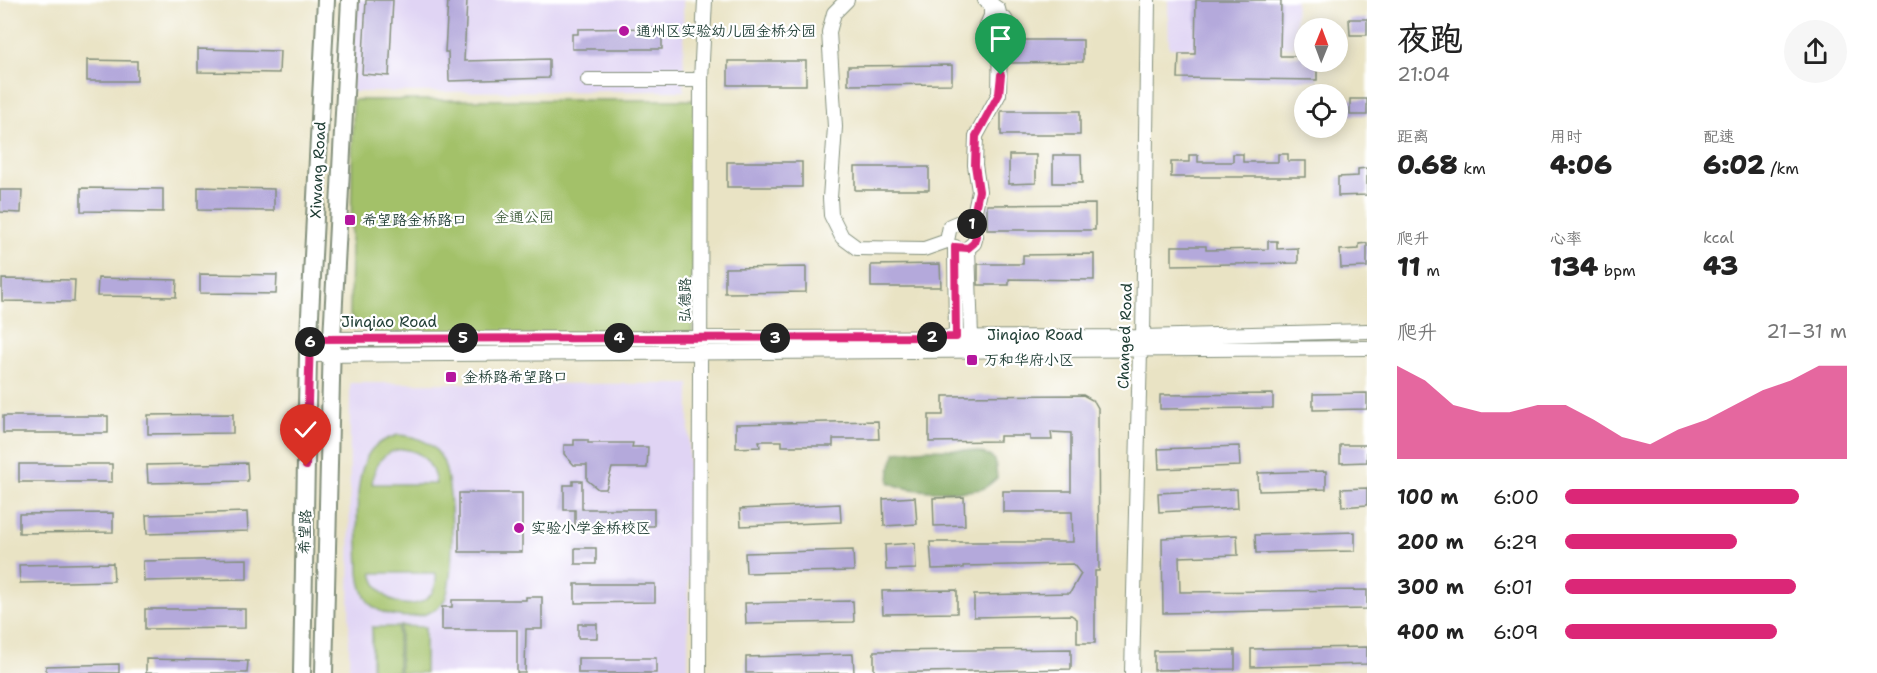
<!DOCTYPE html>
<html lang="zh">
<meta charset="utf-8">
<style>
body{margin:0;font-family:"Shantell Sans","LXGW WenKai TC",sans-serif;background:#f6f6f6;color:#222;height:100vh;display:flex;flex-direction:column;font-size:22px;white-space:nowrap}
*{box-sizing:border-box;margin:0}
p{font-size:20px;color:#767676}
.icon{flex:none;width:33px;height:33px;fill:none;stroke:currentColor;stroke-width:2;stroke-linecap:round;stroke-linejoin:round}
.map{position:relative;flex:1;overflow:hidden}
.details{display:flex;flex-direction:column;background:#fff;width:510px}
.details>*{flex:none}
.needle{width:39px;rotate:1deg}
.tools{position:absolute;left:1294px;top:18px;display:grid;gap:12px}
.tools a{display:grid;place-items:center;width:54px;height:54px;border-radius:50%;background:#fff;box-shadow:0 3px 15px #0003;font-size:30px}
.pin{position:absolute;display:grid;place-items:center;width:51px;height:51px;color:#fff;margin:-62px -26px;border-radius:50% 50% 50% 0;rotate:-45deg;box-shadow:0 0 6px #0007}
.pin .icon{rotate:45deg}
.km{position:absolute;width:30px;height:30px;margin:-15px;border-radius:50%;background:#222;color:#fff;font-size:16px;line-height:30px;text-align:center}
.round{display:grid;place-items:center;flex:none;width:63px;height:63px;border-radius:32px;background:#f6f6f6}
.summary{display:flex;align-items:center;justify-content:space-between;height:102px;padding:0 30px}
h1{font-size:33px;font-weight:800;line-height:45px}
.metrics{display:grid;grid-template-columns:repeat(3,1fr);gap:9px;height:102px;padding:6px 30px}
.metrics div{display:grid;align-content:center}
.metrics b{font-size:26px;font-weight:800}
.metrics small{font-size:16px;font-weight:400}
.metrics p{font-size:16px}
.chart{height:168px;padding:12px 30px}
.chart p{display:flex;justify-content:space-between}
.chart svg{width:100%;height:108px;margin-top:6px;fill:#db2777;opacity:.7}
ul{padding:0 30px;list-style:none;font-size:20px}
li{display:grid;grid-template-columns:96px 72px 1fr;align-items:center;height:45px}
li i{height:15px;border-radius:8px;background:#db2777}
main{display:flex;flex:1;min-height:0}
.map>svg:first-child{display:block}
.built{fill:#e0d4f4}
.green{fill:#a3c169;stroke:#617f4e;stroke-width:1.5;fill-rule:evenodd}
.forest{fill:#82a75d;stroke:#507248;stroke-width:1.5}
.building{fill:#b4a9db}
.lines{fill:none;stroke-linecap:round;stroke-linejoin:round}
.minor-casing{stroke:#84907c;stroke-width:16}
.major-casing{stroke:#84907c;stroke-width:20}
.minor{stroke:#fff;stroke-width:14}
.major{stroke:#fff;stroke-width:16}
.route-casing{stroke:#fff;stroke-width:12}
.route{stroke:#db2777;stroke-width:8}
.poi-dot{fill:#b5179e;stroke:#fff;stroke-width:2}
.labels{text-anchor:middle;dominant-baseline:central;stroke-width:4.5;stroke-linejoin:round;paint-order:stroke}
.poi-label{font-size:15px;fill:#1f3d34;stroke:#fff;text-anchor:start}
.street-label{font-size:15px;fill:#1f3d34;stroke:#fff}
.park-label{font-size:15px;fill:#476544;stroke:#fff}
</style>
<main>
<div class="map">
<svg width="1367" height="673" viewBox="0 0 1367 673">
<rect width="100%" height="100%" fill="#fff"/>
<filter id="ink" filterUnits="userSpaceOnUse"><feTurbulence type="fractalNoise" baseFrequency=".0167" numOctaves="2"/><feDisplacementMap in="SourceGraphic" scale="12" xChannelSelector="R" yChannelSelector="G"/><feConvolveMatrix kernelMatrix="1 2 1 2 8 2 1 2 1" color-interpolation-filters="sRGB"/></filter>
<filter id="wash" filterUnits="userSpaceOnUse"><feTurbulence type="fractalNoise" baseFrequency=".008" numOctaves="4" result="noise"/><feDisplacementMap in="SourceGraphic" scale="24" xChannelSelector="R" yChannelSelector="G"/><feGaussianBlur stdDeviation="1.35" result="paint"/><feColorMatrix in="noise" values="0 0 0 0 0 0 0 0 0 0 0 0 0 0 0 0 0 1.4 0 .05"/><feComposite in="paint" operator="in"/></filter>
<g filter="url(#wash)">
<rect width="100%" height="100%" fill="#e9e3c4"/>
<path class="built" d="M355 0H683L684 91 351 92Z
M1168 0H1296L1294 47 1169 48Z
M350 383 689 384 688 673H349Z"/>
<path class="green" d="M353 100H697L692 334 374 335 350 316Z
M398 435C415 436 432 442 441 457 454 476 456 581 444 601 430 622 386 621 369 603 363 595 360 583 359 573 359 540 350 473 373 448 380 441 389 438 398 435ZM403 449C423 451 433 465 436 484H372C374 463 383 451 403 449ZM372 573H436C440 614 382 616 372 573Z
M400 626 425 627V673H400Z
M372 627H398V672H372Z"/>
<path class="forest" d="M929 449C948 450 980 446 995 460L997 478C992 482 987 487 982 489 961 493 907 493 889 482L890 468 896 452Z"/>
<g id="blocks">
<path class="building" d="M366 0H393L389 76 362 74Z
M448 0H467L464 61 549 59V78L449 81 448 52H445Z
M1196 0H1281L1280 56H1305V62H1317V80L1178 78 1179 54H1195Z
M1349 19H1367V35H1350Z
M662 28V49H572V34H578V29Z
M1083 40V62L1009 63 1010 40Z
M198 49 280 51 279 73 198 72Z
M87 60 137 61V81H87Z
M728 61H806V85H728Z
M952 65V84L848 85V66Z
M1350 99H1367V115H1350Z
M1001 111H1080V135H1001Z
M1233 154H1243V162H1278V154H1288V161H1306V177H1171V162H1189V155H1198V162H1233Z
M1009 155H1036V183L1009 184Z
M1053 155H1081L1082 183H1053Z
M727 162H802V187H727Z
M855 167H929V190H855Z
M1367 168V195L1338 196V177L1358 176V169Z
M198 187 274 189V211L198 210Z
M81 188 163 189V212L81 211Z
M0 190H22L21 213 0 212Z
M1095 204V230H987V205Z
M1268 241H1277V249L1298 248V263L1172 265V246H1206V250L1268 249Z
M1367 243V267L1341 268 1340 250 1359 249V244Z
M1094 254V280L1009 279V285H978V264H1023V255Z
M940 264 941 287H871V265Z
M806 267V292L725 293V268Z
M200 274 277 275 276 294 200 293Z
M98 278 177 280 176 297 97 296Z
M2 279 75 280 74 302 2 301Z
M1367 393V409L1313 410V394Z
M1273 394V408L1160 409V395Z
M1083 395 1094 401 1098 408 1099 571H1095V643H1077V619L1071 615 974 617V595L1070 593 1081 574 1073 564 963 566V568L932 569 930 542H1073L1072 512H1003V491H1071V433L1051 432 1052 440H1030V436H1000V441L929 442V415H943V396Z
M233 414V433L148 434V415Z
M3 416H108V433H3Z
M878 421 879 439H833V446H782V441H759L760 447 736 448V424Z
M574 440H588V443H633L632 447H648L647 468H612L606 489H598L587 480V465H574L564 454V445H574Z
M1340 445H1367V462L1340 463Z
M1239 446 1240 466 1159 469 1158 449Z
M247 463 248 481 148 483 147 465Z
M19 464H112V482H19Z
M1326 471V489L1259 491 1258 473Z
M573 481H582V509H654V526H575V510H564V485H573Z
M1367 488V505L1342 507 1341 489Z
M1237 489 1238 508 1159 512 1158 493Z
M459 493H522V552H459Z
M915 497 917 524 884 526 883 499Z
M964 497 965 525 934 526 933 498Z
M840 504 841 522 741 526 740 509Z
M247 512 248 531 147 534 146 515Z
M113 513V532L19 533V514Z
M1355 532V551L1256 553 1255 535Z
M1237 535 1238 555 1179 557 1180 592 1367 590V609L1163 613 1162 538Z
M915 543 916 569 886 570 885 545Z
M575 548H596V564H575Z
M853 550 854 571 746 573 745 553Z
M247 559V579L144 581 143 561Z
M113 563 114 581 20 583 19 565Z
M575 584H655V602L575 603Z
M957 590V613L883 614 882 591Z
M526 597H542V629H526L525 673H517V630H442V607H452V600H526Z
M853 601 854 622 746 624 745 603Z
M145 609H245V628L145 629Z
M578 624H597V638H578Z
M1367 647V664L1251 667V649Z
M1071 649V669L874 673V651Z
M1235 650V669L1154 670V651Z
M853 654 854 673H746V657Z
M578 658H656V673H578Z
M146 659 248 661 247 673H146Z
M119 664V673H46V666Z"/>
</g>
</g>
<g filter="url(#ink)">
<use href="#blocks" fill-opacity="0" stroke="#84907c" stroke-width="1.5"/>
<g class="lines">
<defs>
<path id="minor" d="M847 0 834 13 829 32 835 127 830 198 831 215 842 237 857 248 924 249 947 241 950 226 957 223 972 224
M991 2V16L987 25 993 33 1000 35
M588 80H701
M955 247 956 337
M971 337 968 248 974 243 976 236 972 224 979 191 975 165 976 136 999 94 1000 35 1005 33 1008 25 1005 19 1000 17 998 9 985 0
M310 339 1143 337 1367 331
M308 355 1367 348
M699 673 701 80 705 0
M1132 673 1140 351 1143 337 1148 0"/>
<path id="major" d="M302 673 308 355 326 0
M324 673 332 339 350 0"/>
</defs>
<use href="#minor" class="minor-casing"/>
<use href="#major" class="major-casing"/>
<use href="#minor" class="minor"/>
<use href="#major" class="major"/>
</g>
</g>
<g class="lines" filter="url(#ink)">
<defs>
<path id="route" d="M306 466 310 339 956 337 955 247 968 248 974 243 976 236 972 224 979 191 975 165 976 136 999 94 1001 75"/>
</defs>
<use href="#route" class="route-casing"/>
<use href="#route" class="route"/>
</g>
<g class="poi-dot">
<circle cx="624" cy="31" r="6"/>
<rect x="344" y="214" width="12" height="12" rx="3"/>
<rect x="966" y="354" width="12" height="12" rx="3"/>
<rect x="445" y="371" width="12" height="12" rx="3"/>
<circle cx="519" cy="528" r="6"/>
</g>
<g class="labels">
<g class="poi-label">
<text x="636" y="31">通州区实验幼儿园金桥分园</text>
<text x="362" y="220">希望路金桥路口</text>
<text x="984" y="360">万和华府小区</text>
<text x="463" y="377">金桥路希望路口</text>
<text x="531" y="528">实验小学金桥校区</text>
</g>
<g class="street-label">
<text transform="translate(318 170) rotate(-87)">Xiwang Road</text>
<text transform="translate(685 300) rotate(-90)">弘德路</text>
<text x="389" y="322">Jinqiao Road</text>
<text x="1035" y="335">Jinqiao Road</text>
<text transform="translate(1125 336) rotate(-88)">Changed Road</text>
<text transform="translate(305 532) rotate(-89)">希望路</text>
</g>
<g class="park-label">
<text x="524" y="217">金通公园</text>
</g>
</g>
</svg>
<div class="tools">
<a><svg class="needle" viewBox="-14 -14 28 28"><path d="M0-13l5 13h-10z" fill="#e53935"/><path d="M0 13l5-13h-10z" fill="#767676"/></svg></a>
<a><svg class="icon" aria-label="locate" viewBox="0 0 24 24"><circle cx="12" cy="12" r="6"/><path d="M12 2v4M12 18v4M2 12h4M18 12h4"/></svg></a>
</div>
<div class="pin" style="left:1001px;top:75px;background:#1e9e55"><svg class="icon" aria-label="arrive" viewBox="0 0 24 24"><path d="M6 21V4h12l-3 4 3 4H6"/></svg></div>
<div class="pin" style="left:306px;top:466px;background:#d93025"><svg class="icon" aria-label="check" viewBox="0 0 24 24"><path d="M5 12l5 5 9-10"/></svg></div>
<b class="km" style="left:972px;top:224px">1</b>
<b class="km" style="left:932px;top:337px">2</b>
<b class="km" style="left:775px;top:338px">3</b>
<b class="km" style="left:619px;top:338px">4</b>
<b class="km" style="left:463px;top:338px">5</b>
<b class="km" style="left:310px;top:342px">6</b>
</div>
<section class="details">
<div class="summary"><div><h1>夜跑</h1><p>21:04</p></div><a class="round"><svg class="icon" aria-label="share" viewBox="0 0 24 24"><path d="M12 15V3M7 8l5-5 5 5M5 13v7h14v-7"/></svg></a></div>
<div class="metrics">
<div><p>距离</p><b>0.68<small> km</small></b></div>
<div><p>用时</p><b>4:06</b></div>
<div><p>配速</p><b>6:02<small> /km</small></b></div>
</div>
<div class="metrics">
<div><p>爬升</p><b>11<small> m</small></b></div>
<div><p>心率</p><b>134<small> bpm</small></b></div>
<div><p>kcal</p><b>43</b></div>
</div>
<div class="chart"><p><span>爬升</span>21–31 m</p>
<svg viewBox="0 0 160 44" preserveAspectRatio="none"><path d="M0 44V6L10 12L20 22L30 25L40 25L50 22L60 22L70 28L80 35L90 38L100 32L110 28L120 22L130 16L140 12L150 6L160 6V44z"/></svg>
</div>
<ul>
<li><b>100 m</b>6:00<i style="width:83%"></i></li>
<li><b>200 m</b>6:29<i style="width:61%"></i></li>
<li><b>300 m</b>6:01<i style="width:82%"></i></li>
<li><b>400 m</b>6:09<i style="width:75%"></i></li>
</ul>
</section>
</main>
